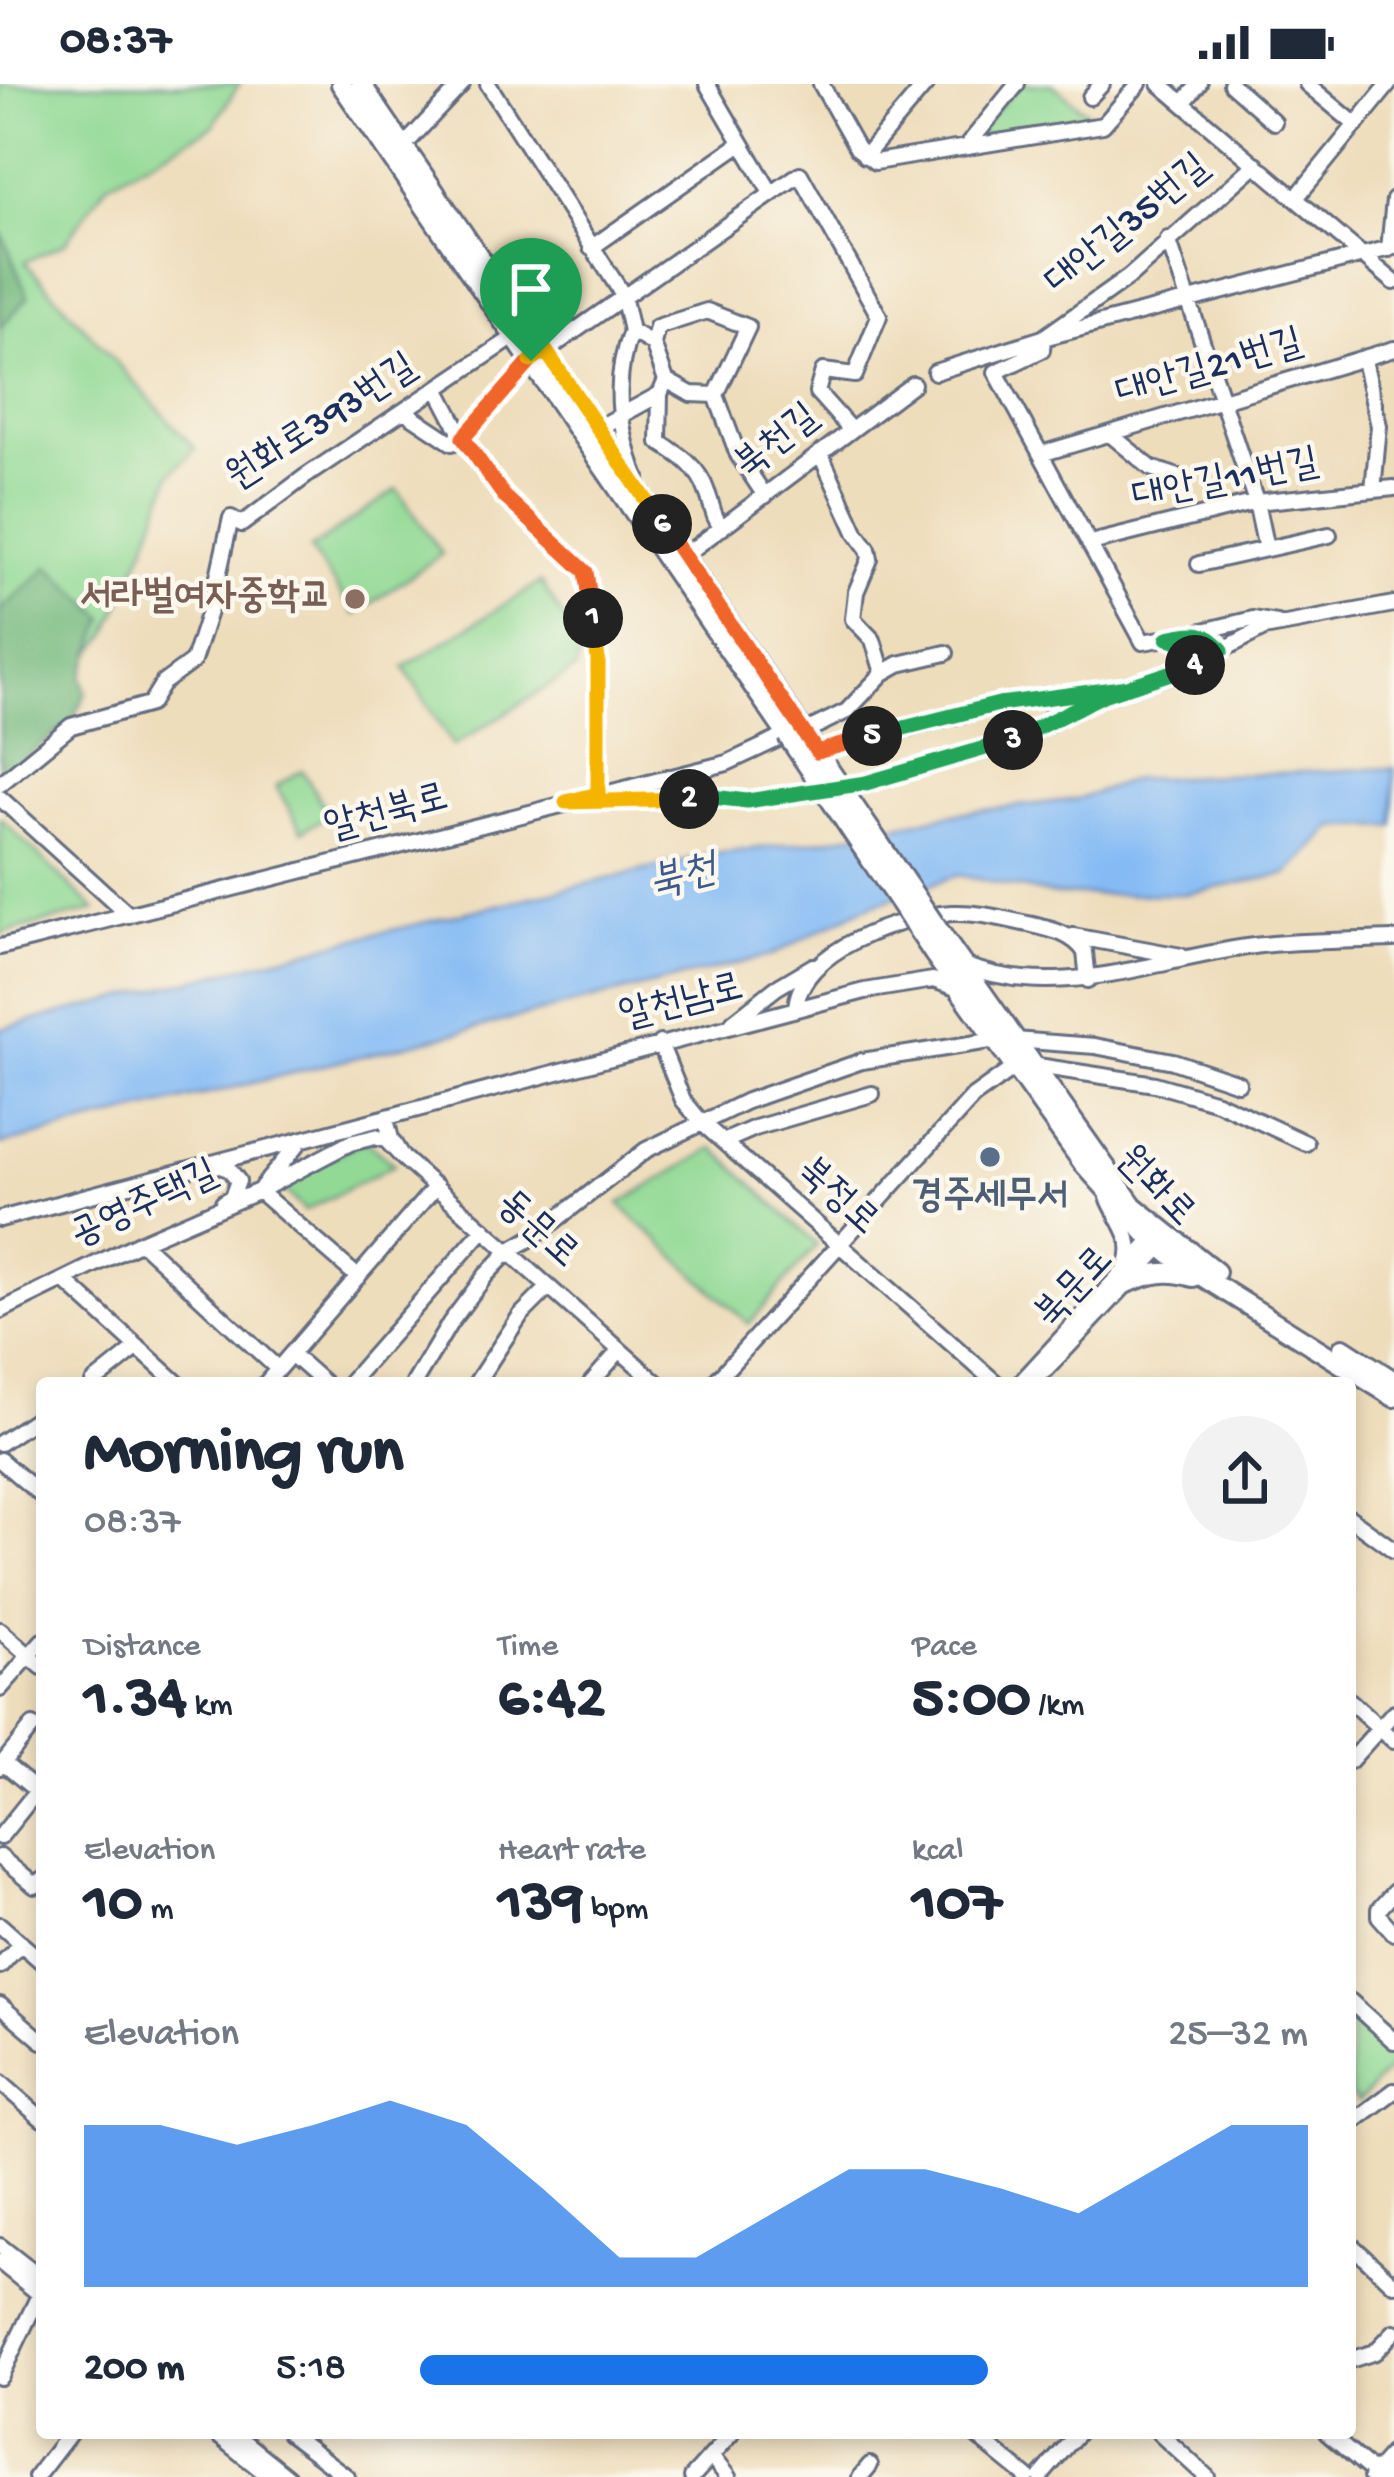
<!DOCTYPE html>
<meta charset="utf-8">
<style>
body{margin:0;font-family:"Gochi Hand","Poor Story",sans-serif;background:#f2f2f3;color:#1f2937;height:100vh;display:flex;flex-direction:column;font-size:45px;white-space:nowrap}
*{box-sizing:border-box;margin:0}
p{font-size:39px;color:#747a83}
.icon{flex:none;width:66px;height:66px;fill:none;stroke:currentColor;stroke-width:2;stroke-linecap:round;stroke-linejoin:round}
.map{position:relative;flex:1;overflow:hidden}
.drawer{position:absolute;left:36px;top:1293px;width:1320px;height:1062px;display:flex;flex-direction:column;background:#fff;border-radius:12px;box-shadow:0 6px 18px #0003}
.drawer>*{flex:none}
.pin{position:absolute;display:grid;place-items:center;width:102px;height:102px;color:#fff;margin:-123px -51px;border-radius:50% 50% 50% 0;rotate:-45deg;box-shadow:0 0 12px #0007}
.pin .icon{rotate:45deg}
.km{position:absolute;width:60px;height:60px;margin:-30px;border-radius:50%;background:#222;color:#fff;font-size:33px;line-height:60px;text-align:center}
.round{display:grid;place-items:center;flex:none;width:126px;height:126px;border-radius:63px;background:#f2f2f3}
.overview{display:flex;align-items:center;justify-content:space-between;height:204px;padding:0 48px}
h1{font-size:66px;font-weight:800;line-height:90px}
.stats{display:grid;grid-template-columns:repeat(3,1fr);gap:18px;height:204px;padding:12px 48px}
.stats div{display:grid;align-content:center}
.stats b{font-size:60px;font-weight:800}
.stats small{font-size:33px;font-weight:400}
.stats p{font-size:33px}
.chart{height:336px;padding:24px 48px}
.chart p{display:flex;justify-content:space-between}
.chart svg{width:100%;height:216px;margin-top:12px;fill:#1a73e8;opacity:.7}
ul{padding:0 48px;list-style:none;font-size:39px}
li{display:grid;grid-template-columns:192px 144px 1fr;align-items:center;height:90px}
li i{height:30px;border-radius:15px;background:#1a73e8}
.status{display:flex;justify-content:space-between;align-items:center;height:84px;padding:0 60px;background:#fff;direction:ltr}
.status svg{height:33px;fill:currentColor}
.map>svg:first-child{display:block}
.green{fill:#91d994;stroke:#568479;stroke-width:3}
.forest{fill:#74b97e;stroke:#48746e;stroke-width:3}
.water{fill:#85bbf4;stroke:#5075a9;stroke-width:3}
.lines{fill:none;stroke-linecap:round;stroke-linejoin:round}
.minor-casing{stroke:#656c7f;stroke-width:20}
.major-casing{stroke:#656c7f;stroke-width:24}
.minor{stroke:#fff;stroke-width:14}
.major{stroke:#fff;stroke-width:18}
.major-bridge-casing{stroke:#656c7f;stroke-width:24;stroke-linecap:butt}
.major-bridge{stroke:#fff;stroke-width:18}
.split-1-casing{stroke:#fff;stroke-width:24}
.split-2-casing{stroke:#fff;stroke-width:24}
.split-3-casing{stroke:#fff;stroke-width:24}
.split-4-casing{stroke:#fff;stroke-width:24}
.split-5-casing{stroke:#fff;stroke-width:24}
.split-6-casing{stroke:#fff;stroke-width:24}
.split-7-casing{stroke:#fff;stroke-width:24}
.split-1{stroke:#f0652b;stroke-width:15}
.split-2{stroke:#f5b400;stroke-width:15}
.split-3{stroke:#22a559;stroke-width:15}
.split-4{stroke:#22a559;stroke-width:15}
.split-5{stroke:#22a559;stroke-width:15}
.split-6{stroke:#f0652b;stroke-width:15}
.split-7{stroke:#f5b400;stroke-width:15}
.education-dot{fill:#8d6e63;stroke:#fbf7ec;stroke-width:4.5}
.service-dot{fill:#5c6f8a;stroke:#fbf7ec;stroke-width:4.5}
.labels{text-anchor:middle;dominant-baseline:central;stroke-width:9;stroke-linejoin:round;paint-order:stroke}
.street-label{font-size:39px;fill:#1b2f5e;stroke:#fbf7ec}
.education-label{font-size:39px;font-weight:bold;fill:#785e54;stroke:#fbf7ec;text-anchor:end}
.service-label{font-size:39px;font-weight:bold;fill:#4e5e75;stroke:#fbf7ec}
.water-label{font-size:42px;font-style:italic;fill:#3b598b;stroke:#fbf7ec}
</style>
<div class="status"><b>08:37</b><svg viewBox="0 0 49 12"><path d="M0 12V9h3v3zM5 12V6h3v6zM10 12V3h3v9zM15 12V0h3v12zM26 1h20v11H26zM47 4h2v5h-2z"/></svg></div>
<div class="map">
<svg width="1394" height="2393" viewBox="0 0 1394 2393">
<rect width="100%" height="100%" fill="#fbf7ec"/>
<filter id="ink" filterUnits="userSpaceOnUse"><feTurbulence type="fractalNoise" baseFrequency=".00833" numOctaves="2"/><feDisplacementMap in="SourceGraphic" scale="24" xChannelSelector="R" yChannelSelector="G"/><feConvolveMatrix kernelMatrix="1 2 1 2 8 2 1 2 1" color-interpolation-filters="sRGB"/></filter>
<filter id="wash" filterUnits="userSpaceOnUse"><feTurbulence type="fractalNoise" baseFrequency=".004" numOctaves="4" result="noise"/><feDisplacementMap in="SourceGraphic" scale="48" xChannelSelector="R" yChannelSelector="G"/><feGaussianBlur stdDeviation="2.7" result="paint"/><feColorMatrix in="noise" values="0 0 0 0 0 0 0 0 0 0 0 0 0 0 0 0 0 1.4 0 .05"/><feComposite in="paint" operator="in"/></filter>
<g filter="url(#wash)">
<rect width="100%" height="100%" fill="#edb"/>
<path class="green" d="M0 0H239L213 42 107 100 65 159 25 178 195 365 171 390 147 458 107 551 0 681Z
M1020 0H1052L1088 29 1085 35 972 54Z
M397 405 442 470 355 531 310 465Z
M541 498 581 563 576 585 453 662 404 583Z
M302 686 329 731 302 747 276 702Z
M0 734 95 826 0 850Z
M365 1056 394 1081 305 1127 279 1101Z
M714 1064 817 1161 749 1240 619 1120Z
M1350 1928 1394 1967V1980L1358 2018 1350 2011Z"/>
<path class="forest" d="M0 145 28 213 0 244Z
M49 482 105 534 82 592 86 609 72 637 0 694V527Z"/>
<path class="water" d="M1394 684V742L1333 743 1287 790 1185 810 1055 811 958 791 863 824 772 871 0 1061V945L337 859 713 770 824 756 959 729 1079 715 1134 695Z"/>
</g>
<g filter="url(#ink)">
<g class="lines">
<defs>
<path id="minor" d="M488 0 623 211 631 247
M707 0 771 109
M821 0 857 64 875 78 1103 41 1139 0
M1160 0 1394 198
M1231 0 1274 38
M1307 0 1356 41
M1090 13 1102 0
M1183 19 1199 0
M403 63 462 0
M966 63 1017 0
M865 72 926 0
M1296 114 1389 0
M1168 155 1256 418 1266 465
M591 164 741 59
M1389 165 1394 116
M631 247C612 295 619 347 637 394
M653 260 657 243 707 227 748 243 716 311
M546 267 800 90 879 232 855 291 823 287 817 308 850 345
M1364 276 1379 342 1373 406
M935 288 1043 254 1394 163
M666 296 691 310 716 311 738 371 765 412
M437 304 463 354 504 412 586 487 598 576V710
M660 310 659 358C680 371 699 383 707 408 713 422 712 432 722 444
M404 327 452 359 463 354 531 277
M598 344 660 310 666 296 653 260 631 247
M1110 350 1151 384 1178 393
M820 369 857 450 868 465 870 475 856 508 853 535 873 556 883 589
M1044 369 1394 265
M1091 459 1256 418 1394 404
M677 477 913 300
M1199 480 1329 451
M1199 548 1253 535 1277 539
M1222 566 1202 548 1143 558 996 288 1042 266 1043 254 1129 193 1256 80
M1044 615 1105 605
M804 648 847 627 883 589 899 580 946 569
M817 668 999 621 1041 615 1055 621 1063 629
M668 693 693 708 747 717 866 699 1023 652 1103 611 1181 588 1264 544 1394 520
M0 700 71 642 150 620 163 599 193 577 213 515 231 434 242 440 306 392 514 253
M0 714 129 831
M599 717 702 714
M1073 852 1181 872
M0 863 727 679 787 651
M961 880C1058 920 1157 874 1254 862 1300 856 1348 857 1394 855
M796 925C798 866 904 831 953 829 979 828 1003 835 1028 840 1050 845 1072 849 1085 868L1088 896
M733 938 776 904 813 882
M1014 956 1095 962 1173 977 1238 999
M660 959 683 1016 702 1039 996 1299
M1031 981 1155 1000 1217 1018 1306 1059
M386 1035 391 1055 402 1073 657 1299
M723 1058 755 1044 872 1010
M217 1081 229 1085 238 1097 232 1113 223 1118
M262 1103 298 1060
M259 1107 358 1193
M1108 1113C1118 1138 1136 1152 1127 1180
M0 1135 865 907 933 896 956 904
M141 1158 278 1285
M64 1196 177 1299
M0 1227 141 1158 259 1107 350 1059 375 1053 386 1056 402 1073
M291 1270 324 1299
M93 1299 138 1263
M266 1299 436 1102
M349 1299 484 1145
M414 1299 450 1239 486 1191 509 1167 535 1152 646 1066 747 1017 862 977 996 956
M476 1299 520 1232 549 1203
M591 1299 620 1266
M714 1299 973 1013 1015 983
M1020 1299 1152 1156
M1027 1299 1047 1285 1161 1163
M0 1359 42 1331
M0 1376 42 1412
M1350 1434 1394 1466
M0 1546 42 1583
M0 1605 42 1557
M1350 1617 1394 1657
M1350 1677 1394 1628
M3 1679 33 1642
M0 1683 3 1679 37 1707 0 1753
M0 1773 35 1802 42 1796
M1394 1808 1379 1825V1832L1394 1849
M0 1841 42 1878
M0 1882 21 1859
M1350 1917 1394 1957
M0 1921 42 1957
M0 1998 42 2035
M1350 2040 1394 2007
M1350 2160 1394 2200
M0 2162 42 2195
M0 2178 42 2212
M1350 2276 1375 2268 1394 2248
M0 2293 42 2205
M215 2349 270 2393
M233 2349 288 2393
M289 2349 347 2393
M973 2349 1027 2393
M1159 2349 1207 2393
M1327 2349 1379 2393
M711 2372 728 2393
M36 2393 70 2349
M692 2393 732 2349
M860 2393 870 2381
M1040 2393 1078 2349
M1371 2393 1394 2367
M1384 2393 1394 2382"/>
<path id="major" d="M341 0 787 651
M361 0 817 668
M950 863 1133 1122 1216 1188
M934 870 1083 1079 1152 1156 1192 1186 1394 1313
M1127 1199C1151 1189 1168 1185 1193 1193
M1343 1264 1394 1297"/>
</defs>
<use href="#minor" class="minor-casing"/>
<use href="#major" class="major-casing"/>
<use href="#minor" class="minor"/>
<use href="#major" class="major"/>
<defs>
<path id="major-bridge" d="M787 651 934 870
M817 668 950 863"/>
</defs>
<use href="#major-bridge" class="major-bridge-casing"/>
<use href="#major-bridge" class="major-bridge"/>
</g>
</g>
<g class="lines" filter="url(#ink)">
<defs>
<path id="split-1" d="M531 277 463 354 504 412 586 488 593 534"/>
<path id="split-2" d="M593 534 598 576V710L566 718 689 715"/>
<path id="split-3" d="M689 715 713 713 747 717 866 699 1013 656"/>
<path id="split-4" d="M1013 656 1103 611 1194 581 1189 560 1168 554C1193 549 1205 545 1222 566L1195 581"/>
<path id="split-5" d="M872 652 999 620 1128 603 1195 581"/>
<path id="split-6" d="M662 440 817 668 872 652"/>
<path id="split-7" d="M531 277 546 267 662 440"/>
</defs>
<use href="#split-1" class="split-1-casing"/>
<use href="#split-2" class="split-2-casing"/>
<use href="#split-3" class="split-3-casing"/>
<use href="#split-4" class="split-4-casing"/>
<use href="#split-5" class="split-5-casing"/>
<use href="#split-6" class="split-6-casing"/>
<use href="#split-7" class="split-7-casing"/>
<use href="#split-1" class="split-1"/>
<use href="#split-2" class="split-2"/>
<use href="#split-3" class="split-3"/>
<use href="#split-4" class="split-4"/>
<use href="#split-5" class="split-5"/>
<use href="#split-6" class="split-6"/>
<use href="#split-7" class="split-7"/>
</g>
<circle class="education-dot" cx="355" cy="515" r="12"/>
<circle class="service-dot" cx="990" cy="1073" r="12"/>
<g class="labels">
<g class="street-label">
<text transform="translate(1129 142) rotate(-39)">대안길35번길</text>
<text transform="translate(1210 286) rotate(-16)">대안길21번길</text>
<text transform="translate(323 340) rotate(-33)">원화로393번길</text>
<text transform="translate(778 359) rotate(-38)">북천길</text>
<text transform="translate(1226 398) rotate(-11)">대안길11번길</text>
<text transform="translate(387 731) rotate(-15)">알천북로</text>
<text transform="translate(682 920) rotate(-14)">알천남로</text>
<text transform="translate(1154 1104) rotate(46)">원화로</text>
<text transform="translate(836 1114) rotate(42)">북정로</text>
<text transform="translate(145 1122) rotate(-25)">공영주택길</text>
<text transform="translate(536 1147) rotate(42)">동문로</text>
<text transform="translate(1076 1205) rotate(-47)">북문로</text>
</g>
<g class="education-label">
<text x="331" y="515">서라벌여자중학교</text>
</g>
<g class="service-label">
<text x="990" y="1115">경주세무서</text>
</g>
<g class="water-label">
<text transform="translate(683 795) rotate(-14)">북천</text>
</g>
</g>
</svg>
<div class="pin" style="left:531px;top:277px;background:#1e9e55"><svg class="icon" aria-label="arrive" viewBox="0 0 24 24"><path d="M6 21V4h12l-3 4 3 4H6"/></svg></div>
<b class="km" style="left:593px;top:534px">1</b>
<b class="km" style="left:689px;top:715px">2</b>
<b class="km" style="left:1013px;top:656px">3</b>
<b class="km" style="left:1195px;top:581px">4</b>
<b class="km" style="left:872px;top:652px">5</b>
<b class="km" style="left:662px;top:440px">6</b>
<section class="drawer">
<div class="overview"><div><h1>Morning run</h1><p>08:37</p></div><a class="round"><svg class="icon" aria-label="share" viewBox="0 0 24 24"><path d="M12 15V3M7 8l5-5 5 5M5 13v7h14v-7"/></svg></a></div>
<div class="stats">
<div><p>Distance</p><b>1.34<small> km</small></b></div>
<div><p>Time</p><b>6:42</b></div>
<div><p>Pace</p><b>5:00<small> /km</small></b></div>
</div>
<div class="stats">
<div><p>Elevation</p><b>10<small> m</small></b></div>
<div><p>Heart rate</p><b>139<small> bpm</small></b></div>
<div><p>kcal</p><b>107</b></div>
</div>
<div class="chart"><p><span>Elevation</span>25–32 m</p>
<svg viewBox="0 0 160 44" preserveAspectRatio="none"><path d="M0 44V11L10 11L20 15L30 11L40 6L50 11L60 24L70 38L80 38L90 29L100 20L110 20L120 24L130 29L140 20L150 11L160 11V44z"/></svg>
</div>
<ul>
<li><b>200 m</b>5:18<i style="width:64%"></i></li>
</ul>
</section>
</div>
